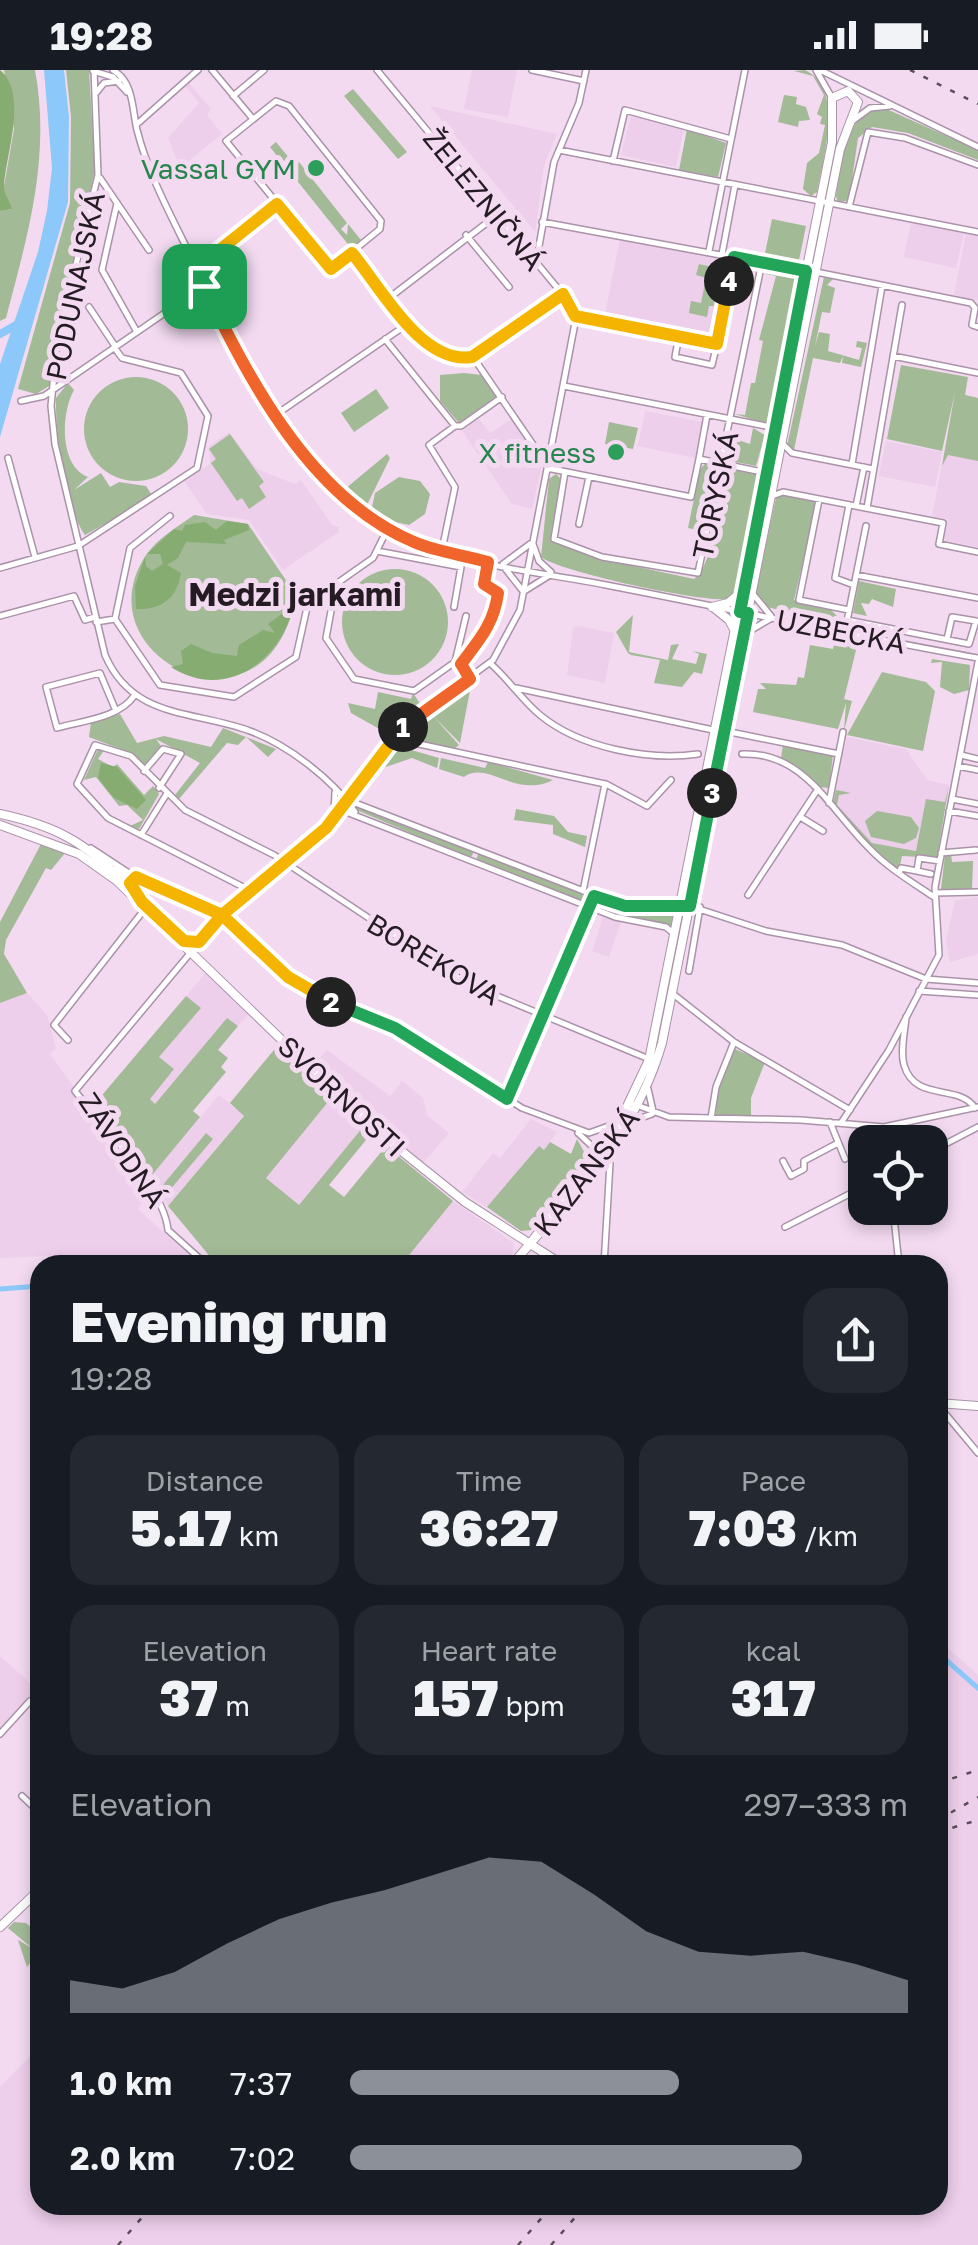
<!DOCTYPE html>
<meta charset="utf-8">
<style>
body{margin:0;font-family:"Golos Text",sans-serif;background:#242831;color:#f1f3f6;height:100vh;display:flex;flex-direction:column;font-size:38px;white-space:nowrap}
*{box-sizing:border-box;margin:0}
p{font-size:32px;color:#9ea1a6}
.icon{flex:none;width:55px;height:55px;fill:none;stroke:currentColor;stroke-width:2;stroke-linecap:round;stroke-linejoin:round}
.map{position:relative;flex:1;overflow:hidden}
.sheet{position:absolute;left:30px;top:1185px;width:918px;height:960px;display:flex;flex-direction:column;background:#171b24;border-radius:30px;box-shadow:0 5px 15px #0003}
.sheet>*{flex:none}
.fabs{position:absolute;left:848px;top:1055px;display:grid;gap:20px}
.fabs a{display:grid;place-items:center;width:100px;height:100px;border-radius:20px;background:#171b24;box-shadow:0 5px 15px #0003;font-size:50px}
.pin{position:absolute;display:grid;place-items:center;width:85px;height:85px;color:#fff;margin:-42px;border-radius:20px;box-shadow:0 5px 15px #0006}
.km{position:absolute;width:50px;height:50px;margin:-25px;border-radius:50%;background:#222;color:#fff;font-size:28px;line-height:50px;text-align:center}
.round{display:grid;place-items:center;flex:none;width:105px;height:105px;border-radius:30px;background:#242831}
.head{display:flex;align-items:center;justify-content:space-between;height:170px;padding:0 40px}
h1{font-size:55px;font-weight:800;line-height:75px}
.stats{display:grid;grid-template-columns:repeat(3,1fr);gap:15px;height:170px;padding:10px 40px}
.stats div{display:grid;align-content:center;border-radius:25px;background:#242831;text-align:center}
.stats b{font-size:50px;font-weight:800}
.stats small{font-size:28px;font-weight:400}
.stats p{font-size:28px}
.chart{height:280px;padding:20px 40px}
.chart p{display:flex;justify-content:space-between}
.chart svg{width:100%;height:180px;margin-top:10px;fill:#8c9099;opacity:.7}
ul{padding:0 40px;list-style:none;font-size:32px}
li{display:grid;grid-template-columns:160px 120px 1fr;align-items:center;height:75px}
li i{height:25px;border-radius:12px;background:#8c9099}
.status{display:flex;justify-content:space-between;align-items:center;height:70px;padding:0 50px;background:#171b24;direction:ltr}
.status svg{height:28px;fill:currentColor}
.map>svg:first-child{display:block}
.built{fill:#edceeb}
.green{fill:#a2ba96}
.forest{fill:#86ac71}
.water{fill:#8cc8f9}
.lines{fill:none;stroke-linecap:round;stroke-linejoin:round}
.canal{stroke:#8cc8f9;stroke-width:5}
.river{stroke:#8cc8f9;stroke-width:8}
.minor-casing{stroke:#aa92a8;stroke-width:8}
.major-casing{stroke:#aa92a8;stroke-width:10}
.minor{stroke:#fff;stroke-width:5}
.major{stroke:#fff;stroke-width:8}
.rail{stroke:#5a4d59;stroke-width:2.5;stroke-dasharray:5 10;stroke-linecap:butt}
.split-1-casing{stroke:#fff;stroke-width:20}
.split-2-casing{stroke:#fff;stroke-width:20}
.split-3-casing{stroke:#fff;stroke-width:20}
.split-4-casing{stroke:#fff;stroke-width:20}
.split-5-casing{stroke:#fff;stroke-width:20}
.split-1{stroke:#f0652b;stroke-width:12}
.split-2{stroke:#f5b400;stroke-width:12}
.split-3{stroke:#22a559;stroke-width:12}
.split-4{stroke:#22a559;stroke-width:12}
.split-5{stroke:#f5b400;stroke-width:12}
.leisure-dot{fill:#2e9e5b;stroke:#f3daf1;stroke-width:4}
.labels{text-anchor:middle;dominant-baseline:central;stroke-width:10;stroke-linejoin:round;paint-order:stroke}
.leisure-label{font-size:28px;fill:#27864d;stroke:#f3daf1;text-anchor:end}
.street-label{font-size:28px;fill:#241b23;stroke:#f3daf1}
.quarter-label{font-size:32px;font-weight:bold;fill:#241b23;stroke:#f3daf1}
</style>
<div class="status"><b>19:28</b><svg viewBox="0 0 49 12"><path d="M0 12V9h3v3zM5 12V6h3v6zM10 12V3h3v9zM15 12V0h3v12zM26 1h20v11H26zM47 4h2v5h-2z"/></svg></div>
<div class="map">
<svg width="978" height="2175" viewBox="0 0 978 2175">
<rect width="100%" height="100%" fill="#f3daf1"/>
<path class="built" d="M472 0H517L508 47 464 39Z
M188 12 211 39 207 45 222 64 180 98 168 68 199 33 185 15Z
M430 36 557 64 544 96 535 162Z
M631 46 684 58 676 97 621 85Z
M911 153 964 163 956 198 904 187Z
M966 163 978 165V230L954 225Z
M620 168 727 189 713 267 605 244Z
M956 323 978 328V477L944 470 948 449 932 446Z
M645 341 702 352 695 388 638 376Z
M513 348 543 391 532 439 512 434 462 361 479 349 490 363Z
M229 362 257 399 295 414 301 410 332 455 339 457V462L283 500 249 450 207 444 184 411 210 394 209 376Z
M886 371 942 382 935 417 879 406Z
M578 556 614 563 605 613 567 605 573 558Z
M847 667 906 679 927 710 949 715 935 784 872 773 833 734Z
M978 827V884L950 892 946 871 955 830Z
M603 847 621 852 609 887 592 881Z
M207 901 249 944 238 956 227 949 155 1034 149 1029 174 999 159 987 200 938 186 926Z
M27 923 47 945 56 978 50 984 147 1119 148 1125 138 1139 194 1190 188 1195H83L74 1187 67 1194 46 1186 0 1188V933Z
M327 980 390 1026 402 1011 423 1028 427 1045 449 1063 423 1093 371 1051 314 994Z
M219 1025 244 1045 168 1136 163 1128 212 1069 206 1063 157 1122 148 1110Z
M332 1027 363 1057 299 1135 265 1107Z
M531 1049 557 1062 544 1080 538 1077 487 1137 462 1122 493 1083 500 1088Z
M453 1131 514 1173 512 1185 504 1195H401Z
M938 1569 978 1605V2175H0V2017L40 1976V2135H938Z
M0 1586 38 1620 0 1663Z"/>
<path class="green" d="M4 0H35C51 87 28 164 6 248L0 251V141L12 139 3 122 14 59Z
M66 0H89L95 100 55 268 49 316 36 324 18 319 70 133 71 47Z
M805 0C845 19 823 87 817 122L811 126 803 119 807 93 819 83 825 55 820 54 822 47 817 44 824 25 813 6 794 1Z
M353 19 407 82 398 89 344 26Z
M784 25 797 27 796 34 806 37 810 50 799 51 798 57 778 52Z
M882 37 978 80V90L908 63 872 57 858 68 849 130 838 133 836 126C842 92 842 46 882 37Z
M687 59 726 73 718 107 679 100Z
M276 72 295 95 299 92 347 153 341 159 347 165 348 154 361 170 351 178 270 77Z
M772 149 806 156 798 195 764 188Z
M699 194 717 198 714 236H709L707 247 689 243 691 231 701 233 706 208 696 205Z
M767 197 798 202 801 209 781 320 767 354 735 344 745 345 751 313H755L763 271 759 270 776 206 766 204Z
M824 207 833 209 827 215 835 218 830 243 822 242 815 276 819 262 830 264 828 281 859 290 862 278 856 277 857 271 867 273 861 297 842 293 843 286 840 293 813 288 794 380 787 376Z
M901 295 968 307 965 325 978 328V391L948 385 942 396 955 322 942 381 887 369Z
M464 303 482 305 497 326 459 353 440 331V305Z
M84 359a52 52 0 1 1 104 0a52 52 0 1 1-104 0Z
M68 313 74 320C60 345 60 397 88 407L74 420 101 403 110 417 119 412 146 416 153 427 85 465C66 439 55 363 56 328Z
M376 319 389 338 354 362 341 343Z
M609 352 638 358 633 379 605 374Z
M753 358 765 365 756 396 726 390 732 368 750 374Z
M230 364 264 412 259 416 266 427 249 439 242 428 237 431 211 393 216 389 209 379Z
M387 384 390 388 366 437 345 419Z
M705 394 718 399H713L701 461 688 458 700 399Z
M727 398 756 404 759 409 739 520 729 529C704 533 560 502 541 487L549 409 556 404 561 409 551 463 554 471 601 489 694 509C712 498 723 423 727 398Z
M399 407 420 411 430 424 425 444 409 455 395 452 393 457 371 442 375 423Z
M782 424 813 430 816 435 794 530 828 537 844 553 766 537 755 525 776 428Z
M194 445 248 454 296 525C269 681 78 588 146 485 158 468 177 457 194 445Z
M342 552a53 53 0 1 1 106 0a53 53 0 1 1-106 0Z
M859 511 896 519 893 537 872 529 869 534 861 533 867 546 853 543Z
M633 545 629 582 668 590 671 575 679 574 672 589 696 594 699 584 692 581 707 584 702 604 694 602 682 617 654 613 660 590 631 585 628 583 616 562Z
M813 564 858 572 844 629 852 631 844 661 846 633 838 659 753 642 758 619H766L760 613 796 615 798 607 804 608 810 575 833 579 835 569Z
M932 589 970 595 969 620 954 624 940 617 942 592 931 593Z
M882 602 926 612 935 621 923 681 847 665Z
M471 615 460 673 434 647 459 675 453 680 404 671V661Z
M378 622 411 629 413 623 421 635 383 661 351 643 348 633 375 639Z
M120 644 137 673 164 666 211 677 223 658 276 679 268 687 246 667 238 675 227 673 179 729 175 725 200 693 156 669 161 676 144 695 133 684 89 667 91 652Z
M394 675 439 688 437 698 412 688 374 701Z
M783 675 833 685 829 718 819 717 781 688Z
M99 677 105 679 98 689 113 697 117 694 144 725 153 716 159 724 139 759 130 756 143 750 127 735 119 736 96 707 84 710Z
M441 688 485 698 488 692 553 710C516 729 487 690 464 707L439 699Z
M949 715 937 788 902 786 899 800 873 779 833 734 836 720 851 723 839 725 837 735 872 773 916 781 926 729 945 732Z
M356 735 472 779 473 784 470 788 354 739Z
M516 739 554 746 568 762 587 766 585 777 553 764V755L514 750Z
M877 741 911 747 919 758 916 768 904 774 871 767 865 751Z
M42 772 66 782 51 800 46 798 6 870 4 884 27 923 0 933V852Z
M479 782 588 825 589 831 584 833 476 790Z
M951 784 952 792 973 791 972 819H941L945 785Z
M597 830 629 838H677L673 858 595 837Z
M186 926 201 938 159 987 174 999 150 1029 155 1034 227 948 238 956 218 980 228 988 221 997 226 1002 193 1041 200 1047 148 1110 92 1037Z
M278 975 332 1027 266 1108 299 1135 363 1057 371 1064 329 1115 344 1127 386 1076 453 1131 401 1195H217L168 1136 244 1046 230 1033Z
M735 979 765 992 751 1028V1045H716L717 1020Z
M206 1063 213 1069 163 1128 157 1122Z
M577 1069 588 1089 531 1160 521 1161 487 1137 539 1076 544 1080 550 1072 571 1084Z
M14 1852 26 1853 40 1865V1881L27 1897 18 1870 32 1878 8 1858Z"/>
<path class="forest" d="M0 0C29 24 5 86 4 117 4 124 10 131 12 139L0 141Z
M227 451 248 454 249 460 224 470 226 474 186 472 178 488 167 495 181 503C177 526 165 540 136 539L135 516 145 487 146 496 152 501 163 494 160 484H147L174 459 182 461 185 455 205 452 216 460Z
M294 535C281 591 225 632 171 597L183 594 181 581 191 574 212 583 237 586 239 575 263 560 275 563 268 554Z
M101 693 117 697 146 730 137 739 114 728 98 708Z"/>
<path class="water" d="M44 0H64L69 47 68 132 0 367V294L38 182 47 141 52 98Z"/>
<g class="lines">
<path class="canal" d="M0 1219 40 1216
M938 1583 978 1618"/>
<path class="river" d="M0 264 18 254"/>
<defs>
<path id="minor" d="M94 0 98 105 57 272 51 336 55 374 105 585C133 650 194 640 250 661 288 675 332 709 355 742
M113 0C134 12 132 39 137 60 151 115 181 162 203 213 245 308 302 407 394 462 450 495 542 502 606 515 730 539 854 566 978 588
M212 0 253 49
M532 0 584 11
M816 0 832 28
M820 0 978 77
M93 1 113 7 127 22
M96 23 104 13 119 11
M233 26 264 0
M276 31 289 36 381 151 380 159 331 199 226 71Z
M851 52 870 38 890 36
M136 55 198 0
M559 80 978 162
M613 91 625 40 731 69
M100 108 149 180
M117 133 102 200 137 262
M849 137 868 62 905 68 978 95
M542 152 807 201
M466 165 509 217
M709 181 745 0
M352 183C380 217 421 295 473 287
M722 184 735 115
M536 193 554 92 579 33 586 0
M198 198 277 134
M816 202 971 233 975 238 972 255 978 257
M389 228 497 145
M89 237 115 276
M576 246 717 273 734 187
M679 266 675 287 712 295 717 274
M385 269 455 356 429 375 455 417 442 480
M893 286 978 303
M473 287 547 395
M473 287 563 225
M564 316 776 358
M21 331 44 326 204 216
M274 346 409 253
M455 356H461L502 327
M782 373 792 383 873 399
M8 388 35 487
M699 389 707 345
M852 394 882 216
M547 398 691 427 699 389 767 403
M565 402 554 469 602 487 698 503 762 192
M772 426 783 422 943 453 939 474 978 482
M819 430 799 530 849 540
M849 435 835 508 854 515
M856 436 864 397
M867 438 902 235
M170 446 130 478 115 549 160 615 234 627 296 587 308 533 336 514
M579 454 589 407
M388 458 373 488 336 514 326 568 354 609 414 621 455 592 466 546
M533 474 539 491 551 502
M377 481 461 497 454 537
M503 494 530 474
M504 497 522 520
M0 498 78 476 197 398 208 346 181 303 122 288 114 277
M856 505 978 528
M526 520 550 505
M753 524 771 546
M0 546 74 526 85 550 95 547
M847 550 969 574 976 551 952 547 947 569
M96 552 115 549
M845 561 866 456
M746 563 770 549
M491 594C509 610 522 630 540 645 580 678 649 691 698 684
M469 609 461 594C478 570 494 554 498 523L484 514 488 492
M516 618 713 660
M116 641 100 603 46 617 57 658C81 651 119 648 134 626
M725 661 839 684
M391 668 605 714 583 821
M742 684C804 681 831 741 870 779 888 798 912 812 934 827
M961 685 978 689
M958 696 978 700
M144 701 163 679 181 684 159 718
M606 714 647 736 671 710
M952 729 978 734
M350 731 620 835H679
M829 733 843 662
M341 740 615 847 666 857 673 863
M949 741 978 746
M334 745 335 722
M802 748 823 761
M141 765 166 725
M91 778 129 803
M941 783 976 780
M114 799 222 845 308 921 395 958 522 1038 589 1063 617 1053
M899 803 901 798 917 801
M931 804 917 801 919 788 940 791
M251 821 108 748 77 714 95 675 131 686 185 740 274 785 468 914 649 989
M935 823 978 822
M748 825 818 719
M690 836 766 861 842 875 926 909 978 913
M689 901 700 837
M919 921 978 925
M673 924 734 972 850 1040
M906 947C905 961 900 981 904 995 915 1033 959 1013 975 1038
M68 970 54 955 144 840
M648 1019 653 1041
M507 1029 594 826
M631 1033 669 1047 801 1050 884 1057 978 1037
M711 1048 716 1017 734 972
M630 1052 652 1044
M830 1052 845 1089
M841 1053 889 980 939 885 935 817 978 592
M578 1063 610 1093 604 1195
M930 1082 978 1057
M783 1091 791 1106 804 1099V1091L838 1073
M893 1138 899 1195
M785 1157 865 1116
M207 1195 168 1160C164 1118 102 1055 75 1021L222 845 326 757 398 660 493 590 520 540 575 253 569 232 377 0
M938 1335 978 1383
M0 1664 30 1631 40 1640
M22 1726 40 1743"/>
<path id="major" d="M712 537 728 533 741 522
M713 537 729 550 736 563
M0 744C56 756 84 772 125 812
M0 755 79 784 117 811 374 1059 465 1132 563 1195
M130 816 136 807
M512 1195C573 1121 634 1070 662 973L840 79 858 32 848 21 832 28V72L649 990 614 1064 529 1175
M938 1333 978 1336
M0 1857 40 1819"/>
</defs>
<use href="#minor" class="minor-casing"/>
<use href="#major" class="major-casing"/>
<use href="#minor" class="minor"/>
<use href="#major" class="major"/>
<path class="rail" d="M910 0 978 34
M938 1713 978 1700
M938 1750 978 1727
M938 1762 978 1750
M118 2175 153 2135
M518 2175 553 2135
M551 2175 586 2135"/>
</g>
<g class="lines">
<defs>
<path id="split-1" d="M204 216C249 310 311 429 414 472 437 482 464 485 488 492L484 514 498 523C494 554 479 570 461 594L470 609 403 657"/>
<path id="split-2" d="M331 932 288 907 222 845 136 807 130 813 142 832 184 871 199 872 222 845 326 758 403 657"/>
<path id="split-3" d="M331 932 395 958 507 1029 594 826 625 836H690L712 723"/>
<path id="split-4" d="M712 723 748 543 740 542 806 201 734 187 729 211"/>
<path id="split-5" d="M204 216 196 199 277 134 331 199 352 183C380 216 421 295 472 287L563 224 575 246 717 274 729 211"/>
</defs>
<use href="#split-1" class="split-1-casing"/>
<use href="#split-2" class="split-2-casing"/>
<use href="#split-3" class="split-3-casing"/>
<use href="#split-4" class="split-4-casing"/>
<use href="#split-5" class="split-5-casing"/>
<use href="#split-1" class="split-1"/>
<use href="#split-2" class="split-2"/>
<use href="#split-3" class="split-3"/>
<use href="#split-4" class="split-4"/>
<use href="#split-5" class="split-5"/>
</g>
<g class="leisure-dot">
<circle cx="316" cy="98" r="10"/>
<circle cx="616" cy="382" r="10"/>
</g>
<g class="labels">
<g class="leisure-label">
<text x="296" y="98">Vassal GYM</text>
<text x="596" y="382">X fitness</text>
</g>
<g class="street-label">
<text transform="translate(484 129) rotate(51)">ŽELEZNIČNÁ</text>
<text transform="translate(75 216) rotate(-78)">PODUNAJSKÁ</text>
<text transform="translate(715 425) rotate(-78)">TORYSKÁ</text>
<text transform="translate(841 561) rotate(11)">UZBECKÁ</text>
<text transform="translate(434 889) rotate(31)">BOREKOVA</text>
<text transform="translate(342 1026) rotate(43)">SVORNOSTI</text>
<text transform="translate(123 1080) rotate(56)">ZÁVODNÁ</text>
<text transform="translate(586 1102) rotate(-52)">KAZANSKÁ</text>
</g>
<g class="quarter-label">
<text x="295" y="524">Medzi jarkami</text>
</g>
</g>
</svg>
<div class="fabs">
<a><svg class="icon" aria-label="locate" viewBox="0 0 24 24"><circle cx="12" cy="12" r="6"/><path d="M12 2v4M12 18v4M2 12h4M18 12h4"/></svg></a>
</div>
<div class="pin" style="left:204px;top:216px;background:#1e9e55"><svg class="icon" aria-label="arrive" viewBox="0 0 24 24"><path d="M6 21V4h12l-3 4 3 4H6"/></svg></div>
<b class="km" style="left:403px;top:657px">1</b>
<b class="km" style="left:331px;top:932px">2</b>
<b class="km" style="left:712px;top:723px">3</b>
<b class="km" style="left:729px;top:211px">4</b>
<section class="sheet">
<div class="head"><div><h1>Evening run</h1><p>19:28</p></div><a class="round"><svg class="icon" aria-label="share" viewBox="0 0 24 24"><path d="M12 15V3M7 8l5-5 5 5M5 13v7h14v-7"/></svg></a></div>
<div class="stats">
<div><p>Distance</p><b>5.17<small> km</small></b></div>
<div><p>Time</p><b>36:27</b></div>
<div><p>Pace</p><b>7:03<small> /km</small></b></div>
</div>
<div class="stats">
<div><p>Elevation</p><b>37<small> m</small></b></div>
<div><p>Heart rate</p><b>157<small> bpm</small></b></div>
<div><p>kcal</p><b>317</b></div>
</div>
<div class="chart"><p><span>Elevation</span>297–333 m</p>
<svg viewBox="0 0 160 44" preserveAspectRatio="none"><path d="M0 44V36L10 38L20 34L30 27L40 21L50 17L60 14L70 10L80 6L90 7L100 15L110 24L120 29L130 30L140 29L150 32L160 36V44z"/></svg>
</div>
<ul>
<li><b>1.0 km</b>7:37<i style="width:59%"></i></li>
<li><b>2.0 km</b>7:02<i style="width:81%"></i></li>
</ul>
</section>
</div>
